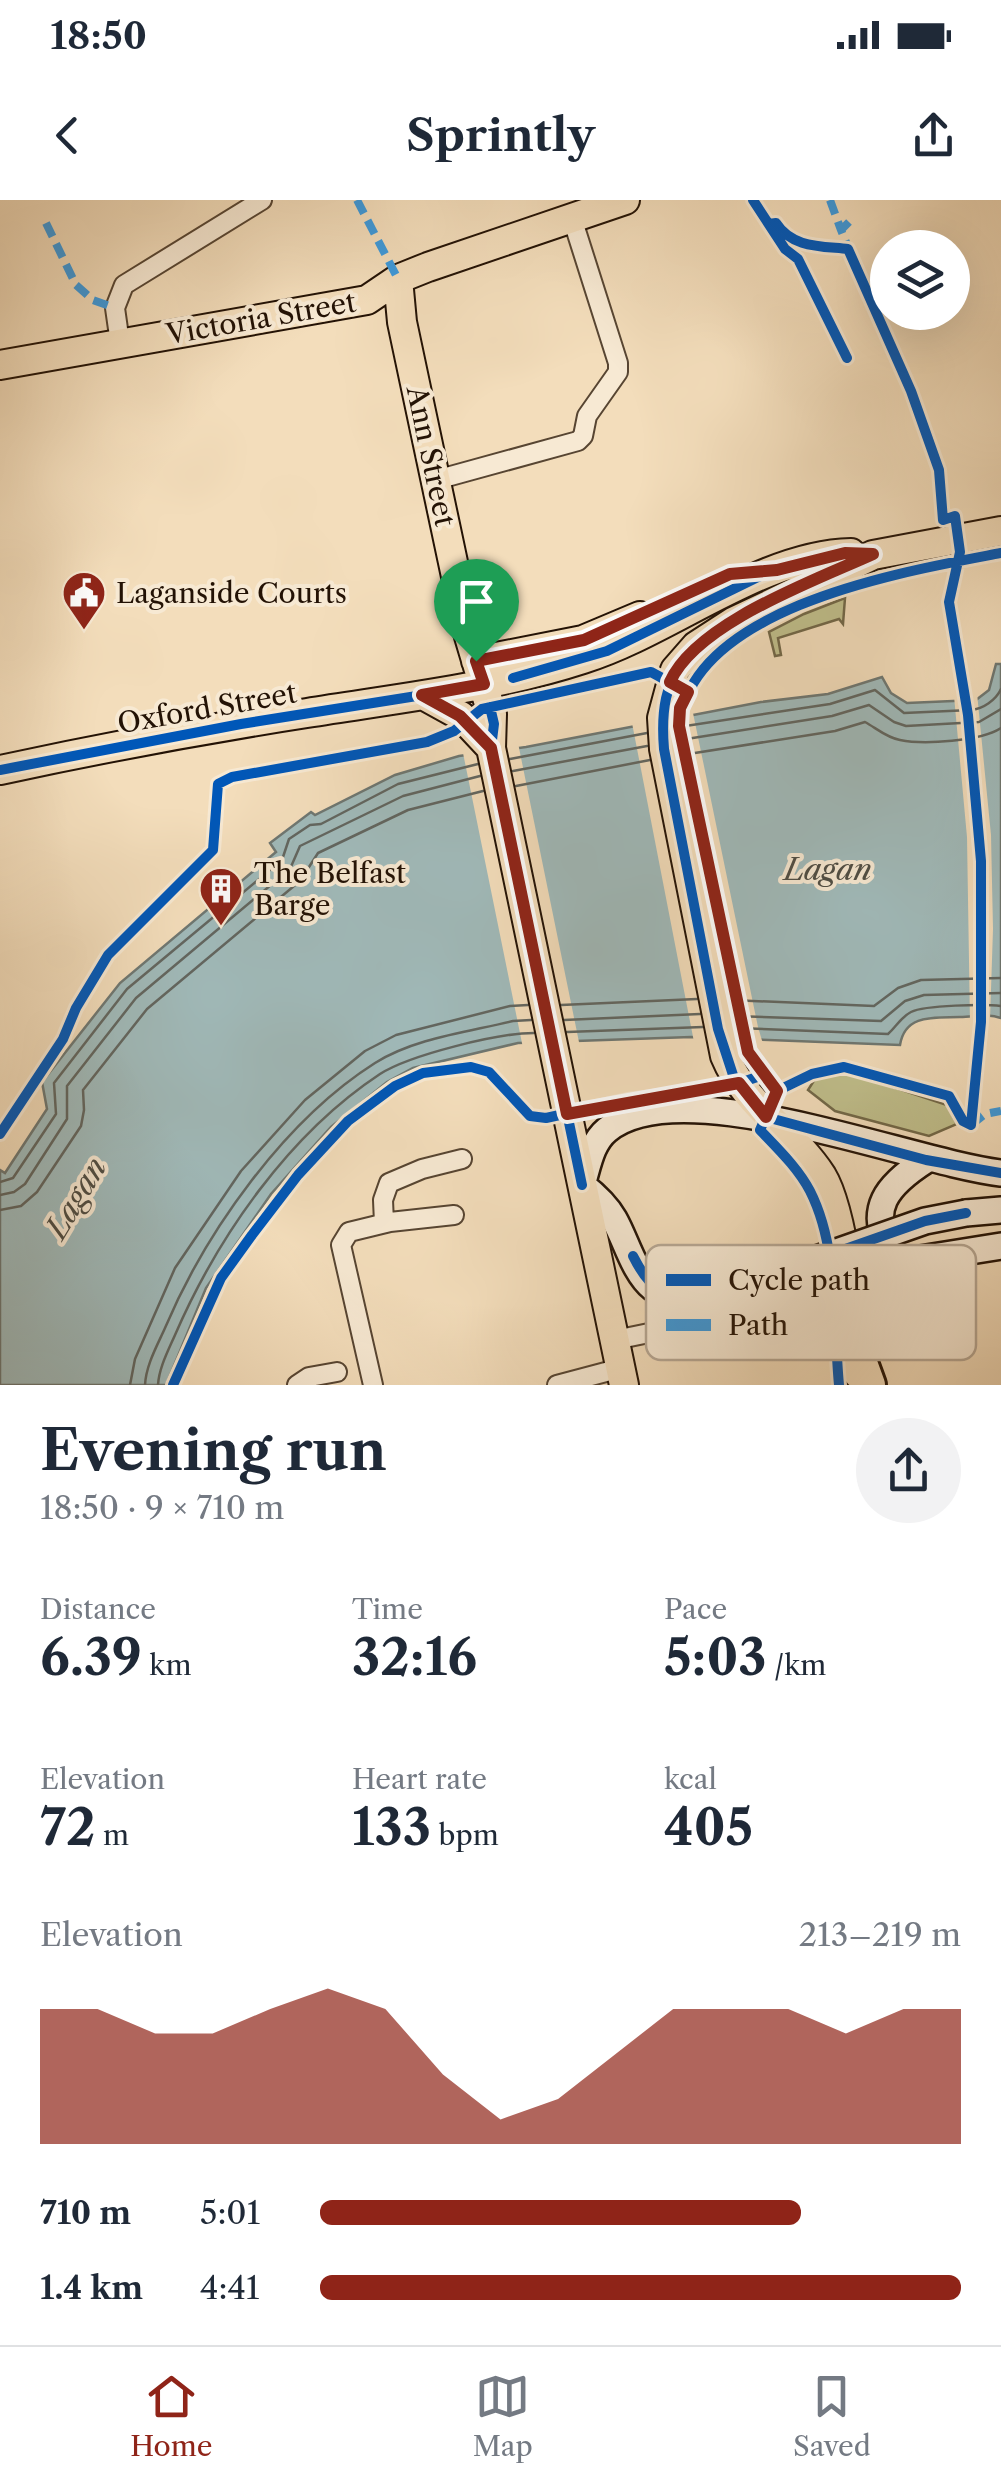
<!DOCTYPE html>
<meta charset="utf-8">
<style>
body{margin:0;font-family:"Libre Caslon Text",serif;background:#f2f2f3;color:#1f2937;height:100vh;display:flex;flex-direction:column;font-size:38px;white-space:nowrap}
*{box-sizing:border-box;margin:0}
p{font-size:32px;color:#747a83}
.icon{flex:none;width:55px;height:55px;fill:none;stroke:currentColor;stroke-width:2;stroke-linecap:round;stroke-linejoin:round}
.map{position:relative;height:1185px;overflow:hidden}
.sheet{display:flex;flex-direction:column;background:#fff;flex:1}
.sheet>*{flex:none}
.fabs{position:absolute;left:870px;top:30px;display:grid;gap:20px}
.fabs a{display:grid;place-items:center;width:100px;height:100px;border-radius:50%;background:#fff;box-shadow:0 10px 40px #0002;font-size:50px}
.pin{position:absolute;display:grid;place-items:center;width:85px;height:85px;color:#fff;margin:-102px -42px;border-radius:50% 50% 50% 0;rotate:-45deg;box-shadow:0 0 10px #0007}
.pin .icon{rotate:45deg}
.round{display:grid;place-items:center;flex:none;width:105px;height:105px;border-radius:52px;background:#f2f2f3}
.head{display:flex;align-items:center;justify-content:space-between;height:170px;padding:0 40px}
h1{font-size:55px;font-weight:700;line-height:75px}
.metrics{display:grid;grid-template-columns:repeat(3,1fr);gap:15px;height:170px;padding:10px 40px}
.metrics div{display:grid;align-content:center}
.metrics b{font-size:50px;font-weight:700}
.metrics small{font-size:28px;font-weight:400}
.metrics p{font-size:28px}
.chart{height:280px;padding:20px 40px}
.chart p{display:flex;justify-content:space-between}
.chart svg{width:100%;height:180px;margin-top:10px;fill:#8f2418;opacity:.7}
ul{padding:0 40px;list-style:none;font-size:32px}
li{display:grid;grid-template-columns:160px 120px 1fr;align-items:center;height:75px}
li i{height:25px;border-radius:12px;background:#8f2418}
.status{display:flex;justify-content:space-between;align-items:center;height:70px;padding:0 50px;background:#fff;direction:ltr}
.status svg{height:28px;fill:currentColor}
header{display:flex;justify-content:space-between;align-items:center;height:130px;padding:0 40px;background:#fff;font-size:45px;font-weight:700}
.menu{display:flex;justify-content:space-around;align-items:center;height:140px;border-top:2px solid #e0e1e3;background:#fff;font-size:28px;color:#747a83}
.menu a{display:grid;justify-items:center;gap:5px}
.menu .active{color:#8f2418}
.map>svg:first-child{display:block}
.green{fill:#c0bf8c;stroke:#726848;stroke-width:2.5}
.water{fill:#a0baba;stroke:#6e7772;stroke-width:2.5}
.pier{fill:#f3ddbb}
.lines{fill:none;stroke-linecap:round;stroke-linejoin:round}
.shore{stroke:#626660;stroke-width:2.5}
.street-casing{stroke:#574532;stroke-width:22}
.secondary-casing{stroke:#231205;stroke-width:30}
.primary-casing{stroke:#231205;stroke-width:32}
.highway-casing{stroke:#231205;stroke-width:38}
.street{stroke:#f7e9d3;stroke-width:18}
.secondary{stroke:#f7e9d3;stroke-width:25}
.primary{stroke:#f3ddbb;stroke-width:28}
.highway{stroke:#f3ddbb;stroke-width:32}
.secondary-bridge-casing{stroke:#231205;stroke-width:30;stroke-linecap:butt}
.secondary-bridge{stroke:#f7e9d3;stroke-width:25}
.quiet{stroke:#3c9add;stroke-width:8;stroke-dasharray:15 8;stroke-linecap:butt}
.cycleway-casing{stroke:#f7e9d3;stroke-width:16}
.cycleway{stroke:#0057b8;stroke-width:10}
.route-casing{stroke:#fff;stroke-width:20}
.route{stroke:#8f2418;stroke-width:12}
.labels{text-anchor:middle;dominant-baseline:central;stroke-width:8;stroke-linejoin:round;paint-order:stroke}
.street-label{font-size:28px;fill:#231205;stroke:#f7e9d3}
.poi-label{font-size:28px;fill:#231205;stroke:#f7e9d3;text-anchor:start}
.water-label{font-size:30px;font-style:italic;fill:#4f4d44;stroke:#f7e9d3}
.key{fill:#f7e9d3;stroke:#b7a895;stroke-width:2.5}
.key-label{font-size:28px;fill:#231205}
</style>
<div class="status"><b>18:50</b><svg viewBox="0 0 49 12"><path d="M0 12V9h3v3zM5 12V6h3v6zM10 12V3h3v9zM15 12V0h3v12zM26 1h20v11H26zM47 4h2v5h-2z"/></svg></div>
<header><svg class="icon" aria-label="back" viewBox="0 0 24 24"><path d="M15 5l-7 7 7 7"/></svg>Sprintly<svg class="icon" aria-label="share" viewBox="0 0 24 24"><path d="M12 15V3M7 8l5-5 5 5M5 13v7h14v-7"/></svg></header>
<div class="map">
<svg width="1001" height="1185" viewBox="0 0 1001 1185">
<rect width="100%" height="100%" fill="#f3ddbb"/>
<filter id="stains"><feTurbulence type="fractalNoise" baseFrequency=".002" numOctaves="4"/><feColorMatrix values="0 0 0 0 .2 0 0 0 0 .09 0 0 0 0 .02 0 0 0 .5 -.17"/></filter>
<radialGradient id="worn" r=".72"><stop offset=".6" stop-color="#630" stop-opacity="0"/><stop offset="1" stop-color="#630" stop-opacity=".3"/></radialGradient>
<path class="green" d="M845 398 843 424 839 419 778 438 781 455 775 456 769 432 804 414Z
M835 871 863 877 947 905 957 924 929 936 835 911 808 890 815 879Z"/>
<path class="water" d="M996 464H1001V818C987 813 975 817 960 817 936 818 905 813 900 845L691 837 518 843 413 868 387 882 331 927 271 994 206 1088 166 1185H0V970L5 973 47 909 42 882 120 783 276 652 270 643 311 612 315 615 395 575 459 556 526 547 761 502 828 494 882 477 891 493 907 503 976 500 989 490Z"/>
<path class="pier" d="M977 493 991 635 993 729 990 820 970 822 967 637 954 496Z
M693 513 758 827 763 844 694 842 632 523Z
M518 543 580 847 523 848 463 553Z"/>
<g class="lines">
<path class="shore" d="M679 527 830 504 875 490 904 513 971 510C983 509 996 500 1001 489
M680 540 832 516 869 505 894 522 906 526 979 522 1001 509
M682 555 835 531 865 522C876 528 887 538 900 540 924 545 981 541 1001 528
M510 559 647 533
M513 571 647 546
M516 586 650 560
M731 800 874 806 898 788 921 780 1001 778
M561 805 697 799
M734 816 881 821 905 801 924 795 1001 793
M564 820 700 814
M736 828 888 834C896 827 901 817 911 812 925 805 985 804 1001 806
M567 832 703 827
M0 982 13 978 56 914 54 883 127 789 282 660 289 639 310 625 321 624 398 584 478 564
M0 995 14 992 25 984 67 919V886L136 798 290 669 300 646 403 596 480 576
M0 1010 21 1006 37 992 81 926 84 910 83 890 147 809 300 681 318 653 408 610 483 591
M130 1185 135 1159 175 1068 241 971 305 900 365 851 396 835 510 806 528 805
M145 1185C146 1165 157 1146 165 1128 206 1031 285 920 375 863 415 838 468 832 513 821L531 820
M158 1185C159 1168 168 1151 175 1135 218 1036 289 934 380 874 410 855 498 833 534 833"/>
<defs>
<path id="street" d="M120 143 115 108 124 85 262 0
M436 280 578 241 583 236 587 216 618 172V163L572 18
M384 1023 383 1000 389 983 422 969 462 959
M615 1140 785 1105 847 1082
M297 1185 309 1177 337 1172
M373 1185 341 1045 349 1032 390 1022 454 1015
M557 1185 621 1168"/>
<path id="secondary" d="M966 1013 1001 1010
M891 1054C866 1009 887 985 926 960
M847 1082 895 1063 1001 1046
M691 1098C678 1098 664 1097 653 1088 634 1073 626 1040 614 1019 606 1005 595 995 582 985 588 966 591 943 607 930 680 869 909 962 1001 973"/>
<path id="primary" d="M398 79 402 122 468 433 492 514 491 548 624 1185
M0 165 367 100 398 79 428 67 625 0
M476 461 583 440 640 416
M423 495 461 516 491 548
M0 570C102 548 204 529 307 513 400 498 494 488 583 459 670 432 760 355 851 353
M858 1174C856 1129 844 1012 822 976 793 931 746 907 725 856L664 549 662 518 675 470 696 446 733 422 873 355 1001 331"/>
<path id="highway" d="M857 1152 869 1185"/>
</defs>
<use href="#street" class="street-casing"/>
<use href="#secondary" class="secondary-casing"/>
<use href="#primary" class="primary-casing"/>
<use href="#highway" class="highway-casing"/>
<use href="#street" class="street"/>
<use href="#secondary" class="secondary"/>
<use href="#primary" class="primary"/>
<use href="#highway" class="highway"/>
<defs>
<path id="secondary-bridge" d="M691 1098 720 1093 925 1021 966 1013"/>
</defs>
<use href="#secondary-bridge" class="secondary-bridge-casing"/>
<use href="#secondary-bridge" class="secondary-bridge"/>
<path class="quiet" d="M357 0 398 79
M830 0 841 30
M849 22 841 30 850 52
M46 23 76 85 93 100 115 108
M971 925 985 914 1001 911"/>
<defs>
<path id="cycleway" d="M753 0 785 49 798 59 847 158
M769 24 776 23C792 48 821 46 848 49L911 191 939 270 943 320 955 316 960 352 949 402 968 515 981 661V822L971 925
M513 478 607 451 758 377 797 364
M490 507 494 524 491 548 582 985
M0 570 241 524 423 495
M733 875 718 829 664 549C657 465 691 447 757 408
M777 891 760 930C778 949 798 968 810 991 839 1048 833 1123 839 1185
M766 917 926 960 1001 973
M971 925 963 921 949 896 844 867 812 874 777 891 748 852 679 526C691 406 907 371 1001 353
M0 934 63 839 76 808 108 755 213 650 218 584 232 577 427 542 454 531 482 509 651 472 688 492
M633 1056C655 1100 675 1101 720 1093L925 1021 966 1013
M173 1185 221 1078 252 1035 298 975 348 921 395 886 423 873 471 867 489 872 530 916 546 918 628 900 725 888 763 875"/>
</defs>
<use href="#cycleway" class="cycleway-casing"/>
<use href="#cycleway" class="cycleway"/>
</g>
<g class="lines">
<defs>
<path id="route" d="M845 353 873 354C816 380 696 423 670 482L688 492 680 508 679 526 748 852 777 891 766 917 739 883 567 914 491 548 460 516 422 495 484 484 476 461 584 440 730 374 777 370Z"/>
</defs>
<use href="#route" class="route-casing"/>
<use href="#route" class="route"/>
</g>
<defs>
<symbol id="civic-pin" viewBox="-11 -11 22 30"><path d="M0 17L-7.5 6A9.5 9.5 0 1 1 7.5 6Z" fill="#8f2418" stroke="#f7e9d3"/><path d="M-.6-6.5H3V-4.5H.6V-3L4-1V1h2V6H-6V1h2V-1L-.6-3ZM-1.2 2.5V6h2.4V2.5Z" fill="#fff"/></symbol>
<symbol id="building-pin" viewBox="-11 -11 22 30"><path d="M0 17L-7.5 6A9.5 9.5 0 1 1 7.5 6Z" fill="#8f2418" stroke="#f7e9d3"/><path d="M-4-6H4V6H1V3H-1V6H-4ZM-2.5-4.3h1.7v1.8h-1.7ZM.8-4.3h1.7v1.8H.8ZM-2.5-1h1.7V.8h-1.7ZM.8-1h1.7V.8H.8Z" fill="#fff"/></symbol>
</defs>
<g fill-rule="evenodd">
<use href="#civic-pin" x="59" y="368" width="50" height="68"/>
<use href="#building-pin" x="196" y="664" width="50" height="68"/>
</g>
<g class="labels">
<g class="street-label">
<text transform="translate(261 118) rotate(-10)">Victoria Street</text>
<text transform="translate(431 256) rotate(78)">Ann Street</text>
<text transform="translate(207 508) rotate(-10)">Oxford Street</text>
</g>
<g class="poi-label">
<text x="116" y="393">Laganside Courts</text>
<text x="254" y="673">The Belfast<tspan x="254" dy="32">Barge</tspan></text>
</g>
<g class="water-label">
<text x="828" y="669">Lagan</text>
<text transform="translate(76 998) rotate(-59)">Lagan</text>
</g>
</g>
<rect x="646" y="1045" width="330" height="115" rx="15" class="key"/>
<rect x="666" y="1074" width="45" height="12" fill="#0057b8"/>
<rect x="666" y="1119" width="45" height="12" fill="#3c9add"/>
<g class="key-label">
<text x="728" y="1090">Cycle path</text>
<text x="728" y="1135">Path</text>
</g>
<rect width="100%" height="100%" filter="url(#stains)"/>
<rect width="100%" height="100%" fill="url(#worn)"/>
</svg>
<div class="fabs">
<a><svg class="icon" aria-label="layers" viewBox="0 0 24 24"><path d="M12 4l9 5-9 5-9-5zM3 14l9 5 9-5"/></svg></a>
</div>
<div class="pin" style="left:476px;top:461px;background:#1e9e55"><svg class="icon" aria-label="arrive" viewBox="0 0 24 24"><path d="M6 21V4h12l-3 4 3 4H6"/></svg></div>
</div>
<section class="sheet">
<div class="head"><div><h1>Evening run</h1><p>18:50 · 9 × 710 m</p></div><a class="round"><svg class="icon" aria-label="share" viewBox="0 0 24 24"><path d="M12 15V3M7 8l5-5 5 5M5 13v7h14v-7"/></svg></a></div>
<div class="metrics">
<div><p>Distance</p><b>6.39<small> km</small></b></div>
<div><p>Time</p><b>32:16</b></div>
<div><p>Pace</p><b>5:03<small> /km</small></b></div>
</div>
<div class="metrics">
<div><p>Elevation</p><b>72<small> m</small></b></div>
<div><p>Heart rate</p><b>133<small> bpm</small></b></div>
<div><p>kcal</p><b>405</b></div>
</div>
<div class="chart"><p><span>Elevation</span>213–219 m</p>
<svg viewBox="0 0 160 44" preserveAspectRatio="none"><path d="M0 44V11L10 11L20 17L30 17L40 11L50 6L60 11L70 27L80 38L90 33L100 22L110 11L120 11L130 11L140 17L150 11L160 11V44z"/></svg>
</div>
<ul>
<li><b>710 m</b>5:01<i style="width:75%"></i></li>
<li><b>1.4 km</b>4:41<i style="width:100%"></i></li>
</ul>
</section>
<nav class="menu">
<a class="active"><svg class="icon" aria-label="home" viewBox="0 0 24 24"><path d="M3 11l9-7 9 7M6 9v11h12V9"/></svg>Home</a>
<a><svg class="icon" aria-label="map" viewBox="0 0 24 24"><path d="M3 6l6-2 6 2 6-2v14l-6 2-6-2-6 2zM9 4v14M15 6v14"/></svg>Map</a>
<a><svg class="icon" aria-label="saved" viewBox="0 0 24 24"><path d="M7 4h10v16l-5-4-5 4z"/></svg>Saved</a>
</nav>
